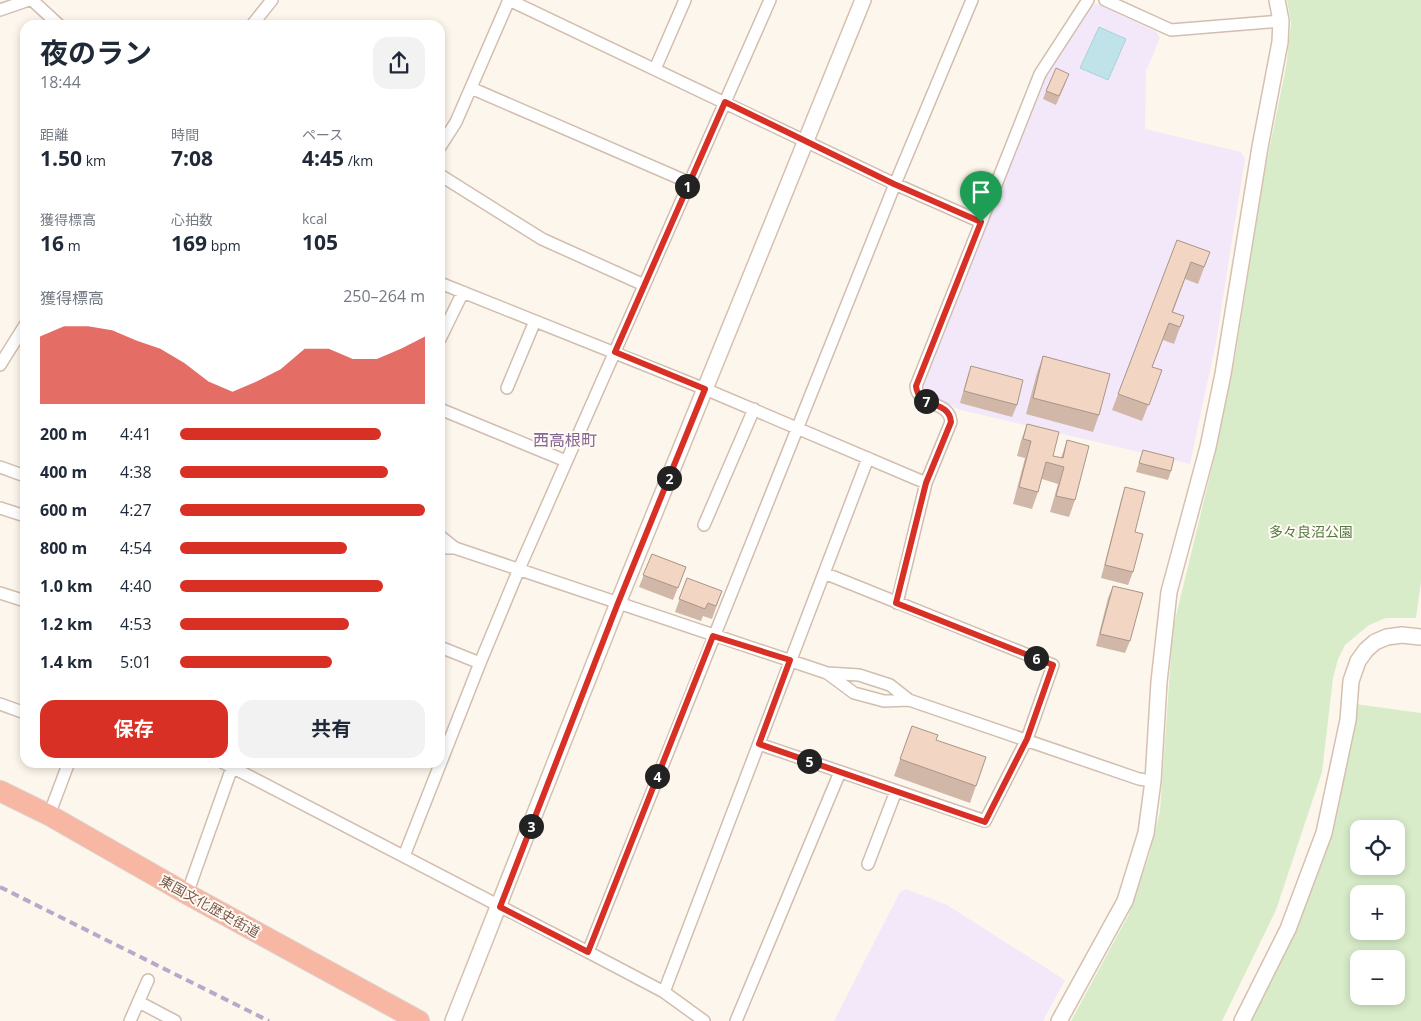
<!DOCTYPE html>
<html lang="ja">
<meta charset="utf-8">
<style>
body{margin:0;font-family:"Open Sans","Noto Sans JP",sans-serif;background:#f2f2f3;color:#1f2937;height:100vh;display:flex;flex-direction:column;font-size:19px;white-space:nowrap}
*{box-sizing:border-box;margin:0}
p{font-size:16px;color:#747a83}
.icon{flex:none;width:28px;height:28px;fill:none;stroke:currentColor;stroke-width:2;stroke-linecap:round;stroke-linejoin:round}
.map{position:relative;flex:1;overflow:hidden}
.details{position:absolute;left:20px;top:20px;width:425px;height:748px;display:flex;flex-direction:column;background:#fff;border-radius:15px;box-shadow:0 2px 8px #0003}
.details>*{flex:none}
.tools{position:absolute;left:1350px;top:820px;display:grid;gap:10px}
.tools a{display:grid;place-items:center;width:55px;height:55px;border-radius:10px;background:#fff;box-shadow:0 2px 8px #0003;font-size:25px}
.pin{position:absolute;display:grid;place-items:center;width:42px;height:42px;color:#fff;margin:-51px -21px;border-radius:50% 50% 50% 0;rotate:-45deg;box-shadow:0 0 5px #0007}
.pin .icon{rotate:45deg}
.km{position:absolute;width:25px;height:25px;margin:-12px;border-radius:50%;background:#222;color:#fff;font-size:14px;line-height:25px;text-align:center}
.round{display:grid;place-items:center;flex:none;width:52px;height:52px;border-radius:15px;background:#f2f2f3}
.head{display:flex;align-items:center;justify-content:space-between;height:85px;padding:0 20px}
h1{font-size:28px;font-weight:700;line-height:38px}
.stats{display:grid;grid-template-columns:repeat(3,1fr);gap:8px;height:85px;padding:5px 20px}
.stats div{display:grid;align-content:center}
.stats b{font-size:21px;font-weight:700}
.stats small{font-size:14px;font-weight:400}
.stats p{font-size:14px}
.chart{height:140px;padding:10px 20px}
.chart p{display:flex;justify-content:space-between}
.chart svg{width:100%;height:90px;margin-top:5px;fill:#d93025;opacity:.7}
.button{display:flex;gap:10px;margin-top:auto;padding:10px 20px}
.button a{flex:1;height:58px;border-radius:15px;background:#d93025;color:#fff;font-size:20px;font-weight:700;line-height:58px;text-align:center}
.button a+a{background:#f2f2f3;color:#1f2937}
ul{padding:0 20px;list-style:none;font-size:16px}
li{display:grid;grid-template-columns:80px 60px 1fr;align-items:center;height:38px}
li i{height:12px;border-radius:6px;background:#d93025}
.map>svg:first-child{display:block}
.education{fill:#f3e8fa}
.green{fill:#d8ecc9;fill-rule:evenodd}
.water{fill:#bfe3e8;stroke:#a5d3da}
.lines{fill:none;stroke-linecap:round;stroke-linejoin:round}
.street-casing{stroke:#d1beb0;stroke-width:14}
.secondary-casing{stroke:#d6c0b0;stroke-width:18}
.highway-casing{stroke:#dad1cd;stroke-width:22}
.street{stroke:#fff;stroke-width:11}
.secondary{stroke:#fff;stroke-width:15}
.highway{stroke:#f7b7a3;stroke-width:20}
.rail{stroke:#b9a8c9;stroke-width:4;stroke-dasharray:8 5;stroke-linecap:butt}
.wall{fill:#d1b7a8}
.building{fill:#f3d5c3;stroke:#aa9588}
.route-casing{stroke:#fff;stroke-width:10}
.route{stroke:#d93025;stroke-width:6}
.labels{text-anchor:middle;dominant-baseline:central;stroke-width:4;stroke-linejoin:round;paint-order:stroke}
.park-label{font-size:14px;fill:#537a41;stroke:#fffaf3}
.street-label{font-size:14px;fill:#7a5c4d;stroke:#fffaf3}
.quarter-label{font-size:16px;fill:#846695;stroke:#fffaf3}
</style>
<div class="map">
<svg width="1421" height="1021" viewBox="0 0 1421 1021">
<rect width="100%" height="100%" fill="#fdf6ec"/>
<path class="education" d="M1097 4 1157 32 1160 38 1146 71 1145 129 1241 152 1245 158 1216 342 1190 464 961 410 926 394 921 386 1045 76 1089 7Z
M906 889 947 905 1065 980 1043 1021H834L900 892Z"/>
<path class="green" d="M1287 0H1421V582L1416 618H1386L1369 625 1345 645 1338 659 1333 678 1322 772 1276 910 1222 1021H1071L1128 916 1149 856 1160 811 1173 628 1214 459 1236 352 1264 175 1286 67 1291 23Z
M1355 704 1421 713V1021H1250L1301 917 1339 803ZM1359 829H1396V866H1359ZM1359 894H1396V931H1359ZM1359 959H1396V996H1359Z"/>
<path class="water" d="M1099 27 1126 39 1108 80 1080 68Z"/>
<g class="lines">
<defs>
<path id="street" d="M32 0 59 25
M509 0 895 184 981 222
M1105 0 1171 30 1281 21
M0 10 29 0
M252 25 272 0
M655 69 685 0
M471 88 688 182
M440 147 456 122 509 0
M440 175 542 239 644 285
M440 283 705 389 926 483
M440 339 463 292
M0 365 25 325
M507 388 535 321
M440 409 566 461
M0 467 25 476
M0 508 25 516
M704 525 754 409
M440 536 455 548 827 673 859 675 890 685 909 700 1139 779 1153 781
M440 548H455
M0 593 25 601
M897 603 926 483 951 422C949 399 918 409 916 386L1040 74 1088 0
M440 647 480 663
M827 673 854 693 884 701 909 700
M0 704 25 713
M759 744 985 821 1027 739 1053 665 824 573
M222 762 588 952 895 184 972 0
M49 815 69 762
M404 856 480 663 519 569 770 0
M868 864 896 791
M187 894 234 762
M588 952 664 992 704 1021
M664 992 868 458
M139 1002 175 1021
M130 1021 148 980
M736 1021 840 772"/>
<path id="secondary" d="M453 1021 618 603 863 0
M1059 1021 1125 901 1146 833 1153 781 1159 682 1169 592 1208 447 1223 374 1260 147 1280 42 1281 21 1277 0
M1242 1021 1288 929 1324 833 1348 720 1351 681 1358 661 1366 650 1375 642 1387 637 1402 635 1420 637"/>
<path id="highway" d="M0 791 49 815 187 894 419 1021"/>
</defs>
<use href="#street" class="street-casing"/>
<use href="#secondary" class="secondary-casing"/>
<use href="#highway" class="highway-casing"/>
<use href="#street" class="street"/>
<use href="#secondary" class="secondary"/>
<use href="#highway" class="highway"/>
<path class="rail" d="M0 887 269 1021"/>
</g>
<path class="wall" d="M1066 82 1056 105 1043 99 1046 91Z
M1177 240 1210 252 1198 284 1185 279 1173 312 1184 316 1174 344 1163 340 1152 367 1162 370 1142 421 1112 410Z
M1043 356 1099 415 1093 432 1026 414 1037 373Z
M971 366 1017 405 1012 417 960 403 967 378Z
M1027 424 1053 456 1061 458 1067 440 1075 500 1069 517 1050 512 1058 484 1042 479 1038 492 1032 509 1013 504 1025 458 1017 456 1021 441Z
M1143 450 1171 471 1168 480 1136 472Z
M1125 487 1135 532 1133 572 1128 585 1101 578 1121 500Z
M652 554 686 567 673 600 639 587Z
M687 578 722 591 712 619 703 616 701 621 675 612Z
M1113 586 1130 641 1125 653 1096 646 1108 598Z
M912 726 936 740 986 757 970 803 894 776Z"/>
<path class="building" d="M1056 68 1069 74 1059 96 1046 91Z
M1177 240 1210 252 1204 267 1191 262 1172 312 1184 316 1180 327 1169 323 1152 367 1162 370 1149 405 1118 394Z
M1043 356 1110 374 1099 415 1033 398Z
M971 366 1023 380 1017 405 964 391Z
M1027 424 1059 432 1053 456 1063 458 1067 440 1089 446 1075 500 1056 496 1064 467 1046 462 1038 492 1019 487 1031 441 1023 439Z
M1143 450 1174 458 1171 471 1139 463Z
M1125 487 1145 492 1135 532 1143 534 1133 572 1105 565Z
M652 554 686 567 678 588 643 575Z
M687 578 722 591 716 606 708 603 705 609 679 599Z
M1113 586 1143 593 1130 641 1100 634Z
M912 726 938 735 936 740 986 757 976 786 900 759Z"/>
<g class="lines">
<defs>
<path id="route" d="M725 102 894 184 981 222 916 386C918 409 949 399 951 422L926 483 896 603 1053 665 1027 739 985 822 759 744 790 660 713 636 588 952 500 907 618 603 705 389 615 352Z"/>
</defs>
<use href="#route" class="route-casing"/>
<use href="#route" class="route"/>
</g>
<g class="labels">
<g class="park-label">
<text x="1311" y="531">多々良沼公園</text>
</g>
<g class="street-label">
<text transform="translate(210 906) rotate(29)">東国文化歴史街道</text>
</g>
<g class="quarter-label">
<text x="565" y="440">西高根町</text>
</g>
</g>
</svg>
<div class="tools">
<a><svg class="icon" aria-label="locate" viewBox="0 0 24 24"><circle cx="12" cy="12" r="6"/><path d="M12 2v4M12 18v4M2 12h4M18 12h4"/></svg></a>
<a>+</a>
<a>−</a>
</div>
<div class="pin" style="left:981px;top:222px;background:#1e9e55"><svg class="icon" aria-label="arrive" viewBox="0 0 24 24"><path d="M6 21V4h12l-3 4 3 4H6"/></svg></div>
<b class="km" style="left:687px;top:186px">1</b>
<b class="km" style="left:669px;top:478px">2</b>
<b class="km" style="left:531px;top:826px">3</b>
<b class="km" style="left:657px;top:776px">4</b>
<b class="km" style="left:809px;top:761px">5</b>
<b class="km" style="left:1036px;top:658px">6</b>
<b class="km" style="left:926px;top:401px">7</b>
<section class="details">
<div class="head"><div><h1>夜のラン</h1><p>18:44</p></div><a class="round"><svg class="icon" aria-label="share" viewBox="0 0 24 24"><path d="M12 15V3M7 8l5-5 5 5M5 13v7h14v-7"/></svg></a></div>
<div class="stats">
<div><p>距離</p><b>1.50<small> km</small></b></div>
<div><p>時間</p><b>7:08</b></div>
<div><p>ペース</p><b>4:45<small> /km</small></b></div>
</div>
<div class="stats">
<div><p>獲得標高</p><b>16<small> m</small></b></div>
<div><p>心拍数</p><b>169<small> bpm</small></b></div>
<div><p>kcal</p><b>105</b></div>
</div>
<div class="chart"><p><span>獲得標高</span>250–264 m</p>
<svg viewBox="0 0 160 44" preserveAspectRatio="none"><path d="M0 44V11L10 6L20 6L30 8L40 13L50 17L60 24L70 33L80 38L90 33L100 27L110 17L120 17L130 22L140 22L150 17L160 11V44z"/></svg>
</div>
<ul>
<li><b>200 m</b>4:41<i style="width:82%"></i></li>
<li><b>400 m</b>4:38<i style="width:85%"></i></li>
<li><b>600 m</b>4:27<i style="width:100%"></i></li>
<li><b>800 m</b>4:54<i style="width:68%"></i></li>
<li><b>1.0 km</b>4:40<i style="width:83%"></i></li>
<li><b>1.2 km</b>4:53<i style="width:69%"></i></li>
<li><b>1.4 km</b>5:01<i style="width:62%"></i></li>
</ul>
<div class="button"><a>保存</a><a>共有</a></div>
</section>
</div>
